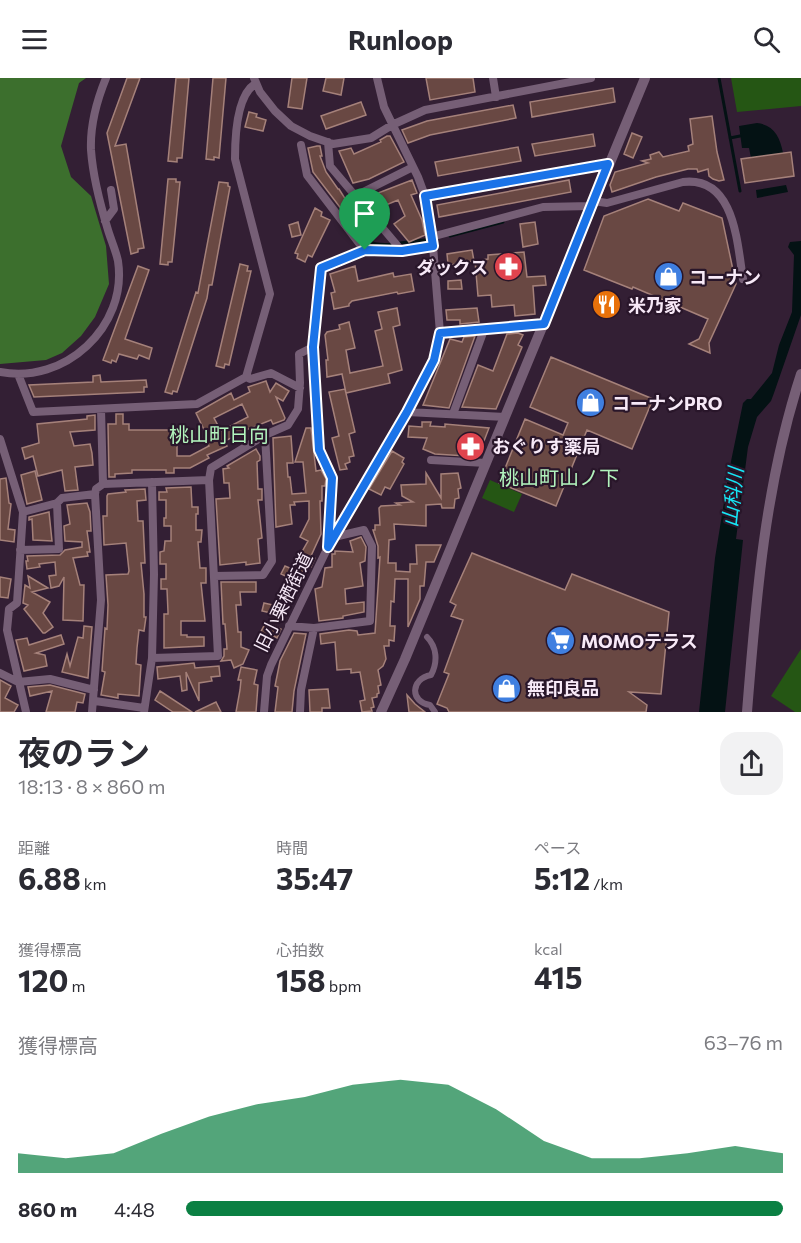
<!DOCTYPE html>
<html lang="ja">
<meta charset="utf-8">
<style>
body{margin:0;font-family:Commissioner,"Noto Sans JP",sans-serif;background:#f2f2f3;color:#2b2b33;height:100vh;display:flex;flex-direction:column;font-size:22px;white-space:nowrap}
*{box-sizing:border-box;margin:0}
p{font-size:20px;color:#7c7c81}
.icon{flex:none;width:33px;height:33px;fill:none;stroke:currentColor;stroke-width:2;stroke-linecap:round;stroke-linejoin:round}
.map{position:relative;height:634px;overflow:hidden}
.sheet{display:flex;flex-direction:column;background:#fff;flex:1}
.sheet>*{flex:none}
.pin{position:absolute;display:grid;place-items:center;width:51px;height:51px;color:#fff;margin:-62px -26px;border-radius:50% 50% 50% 0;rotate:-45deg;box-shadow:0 0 6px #0007}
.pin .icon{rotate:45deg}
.round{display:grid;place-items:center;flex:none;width:63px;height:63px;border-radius:18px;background:#f2f2f3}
.summary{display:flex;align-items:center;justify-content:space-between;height:102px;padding:0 18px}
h1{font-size:33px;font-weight:700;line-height:45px}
.metrics{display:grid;grid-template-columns:repeat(3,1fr);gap:9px;height:102px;padding:6px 18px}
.metrics div{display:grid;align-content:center}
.metrics b{font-size:30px;font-weight:700}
.metrics small{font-size:16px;font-weight:400}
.metrics p{font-size:16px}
.chart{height:168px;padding:12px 18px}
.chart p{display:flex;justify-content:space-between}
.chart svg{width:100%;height:108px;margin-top:6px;fill:#0b8043;opacity:.7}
ul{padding:0 18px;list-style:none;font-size:20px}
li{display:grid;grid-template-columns:96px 72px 1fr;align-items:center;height:45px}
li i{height:15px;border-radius:8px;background:#0b8043}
header{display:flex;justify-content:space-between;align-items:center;height:78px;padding:0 18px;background:#fff;font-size:27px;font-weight:700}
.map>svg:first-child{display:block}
.green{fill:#255614}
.forest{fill:#3c6f2d}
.water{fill:#041214}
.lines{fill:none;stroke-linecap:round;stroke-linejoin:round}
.stream{stroke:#041214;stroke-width:3}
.building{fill:#694843;stroke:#a5817a;stroke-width:1.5;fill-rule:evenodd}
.pedestrian{stroke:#765f76;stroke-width:6}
.minor{stroke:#765f76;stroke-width:8}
.tertiary{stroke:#765f76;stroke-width:10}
.route-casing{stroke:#fff;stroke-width:12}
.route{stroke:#1a73e8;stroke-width:8}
.labels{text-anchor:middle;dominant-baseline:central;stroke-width:4.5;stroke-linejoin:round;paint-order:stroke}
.poi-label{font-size:18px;font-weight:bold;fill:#f7e9f7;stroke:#29162a;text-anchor:start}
.street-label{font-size:18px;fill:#f7e9f7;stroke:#29162a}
.neighbourhood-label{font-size:20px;fill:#b2f4bd;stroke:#29162a}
.water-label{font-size:20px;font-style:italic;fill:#16e6f5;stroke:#29162a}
</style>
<header><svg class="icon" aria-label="menu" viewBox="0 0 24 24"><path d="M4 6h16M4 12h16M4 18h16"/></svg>Runloop<svg class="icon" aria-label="search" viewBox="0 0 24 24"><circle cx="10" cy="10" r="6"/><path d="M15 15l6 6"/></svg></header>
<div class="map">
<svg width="801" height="634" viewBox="0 0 801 634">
<rect width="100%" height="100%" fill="#331f34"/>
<path class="green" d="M731 0H801V28L737 34Z
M490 402 522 416 514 434 482 420Z
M801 571V634H795L771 618Z"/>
<path class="forest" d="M0 0H86L79 5 61 68 71 99 91 118 106 168 109 206 95 239 81 258 62 275 46 282 0 286Z"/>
<path class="water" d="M757 45C774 47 780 59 783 75L751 80 749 70H742L739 48Z
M786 107 788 114 757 120 756 112Z
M801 163V237L774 315 771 323 757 339 748 369 736 461 743 462 725 634H699L715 480 729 393 743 325 747 321H751L772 295 779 267 792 234 794 177 788 169 790 164Z"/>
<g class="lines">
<path class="stream" d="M719 0 740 113
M730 60 740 58
M347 142C362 160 368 169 393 166
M450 158 503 144
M400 165 432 161"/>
</g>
<path class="building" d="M127 0H140L115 68 126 66 144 170 138 171V174L131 176 107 55Z
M176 0H189L182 80H177V84L168 83Z
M213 0H226L219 80 214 79V82L206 81Z
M292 0H307L302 31 288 29Z
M326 0H344L341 17 323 13Z
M426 0H473L475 14 430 22Z
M613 10 615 24 532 39 530 24Z
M361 24 366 37 326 51 321 38Z
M513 27 516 40 430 57 408 65 402 52 427 43Z
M249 34 257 36 256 39 266 42 263 53 245 49Z
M712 38 717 74 724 102 719 103 713 101 709 98 708 91 698 94 697 91H688L656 99 612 114 610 107 615 94 648 85 642 83 651 81 650 77 659 74 663 79 689 73 688 68 693 66 690 41Z
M632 55 642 59 633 80 624 76Z
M593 56 595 68 535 78 532 66Z
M387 58H390L404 84 369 101 353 105 339 73 351 70 354 76 381 64 380 62Z
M317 68H320L322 78H320L326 94 338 111H339L358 141 352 145 313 94 308 70Z
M518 69 521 83 438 98 435 84Z
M791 74 794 98 745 105 741 81Z
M168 101H176V104H180L172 184H168V187L160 186Z
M412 102 417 115 411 117 422 142 425 157 409 164 394 146 405 138 398 122 386 127H375L378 135 365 120Z
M569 102 571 114 439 139 437 127Z
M219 104 228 105V108L230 109 212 207H209L207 220 177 314 173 313 172 316 165 314 196 214 198 215Z
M648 121 679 133 683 125 722 140 736 206 709 265 710 275 689 266 699 261 708 241 633 209 632 211 584 192 604 138Z
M315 130 322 134 321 138 330 142 312 179 308 177 305 184 297 180 298 176 295 175Z
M298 144 301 157 292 159 289 147Z
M535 144 538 166 523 169 520 146Z
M472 172 474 183 450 187 448 186 447 176Z
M524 174 527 199 545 198 546 207 533 208 535 236 515 238 514 227 492 229 491 217 478 218 475 183 488 181V177Z
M240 186 248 188 247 193H251L229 287 225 286 224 290 216 288Z
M138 188 149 192 125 261 152 270 149 281 139 277 137 281 119 276 116 284 112 282 111 285 103 282Z
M355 188 358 203 393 195 394 199 411 196 414 213 398 216 397 214 352 223 349 226V228L334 231 331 215 335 214 330 196Z
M461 202 462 211H448V203Z
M397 230 400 247 393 249 402 292 388 296 390 305 346 315 342 296 327 299 326 282H328L325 257 327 254 340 251 339 247 349 244 355 270 346 272 350 295 383 288 375 253 382 251 378 234Z
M477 230 479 244 460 246V242H447L446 232Z
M518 255 523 257 518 267 522 269 496 331 462 329 478 287 493 293 507 256Z
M475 258 449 330 423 327 450 261 462 264 464 259Z
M551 279 653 321 632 371 587 352 556 428 499 405 525 341 563 357 568 345 530 329Z
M100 297 101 304 146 302 147 309H144V314L34 319 29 307 93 304V298Z
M266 303 270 314 276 305 289 313 283 323 276 319 285 340 284 342 273 346 271 342 246 352 225 363 227 368 207 377 209 380 190 390H174V395H166V392H132V395L115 396V399H109L108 346H116V336H123V346H129V352H177V378H190L209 368 206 363 209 362 196 335 231 315 234 322 250 314 248 309ZM242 326 248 339 221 353 214 340Z
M345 311 355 354 349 356 354 378 349 379 350 384 345 386 347 391 340 392 332 360 339 358 329 314Z
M95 337V352L70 354 74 368 90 366 92 375 93 387 75 389 78 412 65 413 62 392 38 398 33 378 25 381 22 370 39 365 37 346 87 341V338Z
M422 344H431L430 348 445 349V346L489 350 484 363 477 362 476 372H466V378L435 376 423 371 427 360 408 359 409 348 422 349Z
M306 350H311L316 393 321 392 326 401 325 408H322V423H320L321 456 311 478 315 480 311 489 306 488 298 504 281 496 285 488 292 491 308 463 300 459 309 441V423L294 424 295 427H290L292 446 276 449 273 360 291 358 293 385H287L288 399H290L292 416 306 415 303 384H295Z
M256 371 260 378V382L257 384 258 411H262V422H258L262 460 258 461 260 485 246 487V484L220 487 216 421 230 420 229 405H224L223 391 229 390 227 388Z
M392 373 404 380 402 384 404 386 390 411 385 409 381 417 369 411Z
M35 393 42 422 27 426 21 397Z
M426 395 441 420V396L458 395 461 410 458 411 459 420 455 421 454 430H442L441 426 426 427V448L394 446 395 461 389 462 388 485H396V493L410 494V486H417L416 467H441L434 484H426L424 508H420V521L408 549V501H395L394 524 391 523 390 548H395L394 563 389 562V568H384L386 581 383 588 378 592 381 607 378 608 379 615 377 616V619L372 620 374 629 371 630 372 633 362 634 360 623 365 622 360 594 351 595V591L337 592 335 564 321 566 320 556 349 552 357 553 358 557 375 555 380 479 378 480V468L373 452H375V447H380L379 430 381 428 400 427 396 425 413 424 402 418 401 407 426 406Z
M6 400 9 425 11 426 8 451 15 452 14 464 0 462V401Z
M191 409 192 429H198V436H196V452H202L201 464H198L200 490H206V505H201L205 543H181V557H187V559H204V568L164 570V536H168V534L167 511H161V501H166V486H160V474L164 473 165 463H171V448H164V440H166V422H159V414H167L166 410Z
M145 411 146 422 137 423 138 443H143L145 485H141L144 516V539H146L144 553 139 552 137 570 136 586 141 587 139 618 118 616V620L101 617 105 594 102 593 105 550 107 551 108 527 106 497 128 496 129 493 126 465 104 467 103 438H107V418L108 416 126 414 125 412Z
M87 425 90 434 91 453H87L90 474H87L88 478 73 480 80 507H84L83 543 63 542 64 499 59 508 51 510 49 498 56 497 55 484 39 486 40 489 27 491 26 483H28L27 478 60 477 65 472 82 469V464L65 463 64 448 70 446 67 427Z
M49 434 52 463 33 462 32 441 29 442V439Z
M361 459 366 469 365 483 360 485 363 508 345 511 346 526 364 524V534L343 538V540L319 543 315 511 322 509 325 490 332 489V476H335V473L353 474 350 463Z
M472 475 565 512 572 496 669 534 661 616 629 614 647 627 646 634H449L447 630 437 626 449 596 444 594 463 542 451 538 456 527 450 524Z
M28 498 48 510 32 514 50 524 43 535 53 549 45 555H43L24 531 28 527 23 525 25 507 30 510Z
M0 499 11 501 8 520 0 519Z
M221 504H256V514H240L241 527H236L238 554H241V569L249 572 243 586 234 590 231 582 221 583 224 578V571H227L225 546H223Z
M264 525 282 529 280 537 262 533Z
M266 544 281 551 277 560 270 556 266 565 257 561Z
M84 548 92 549 88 600 62 594 67 576 70 588 78 559 83 560Z
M294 555 306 556 294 613 292 634H275L278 609 275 608 280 583Z
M61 557 64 566 36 575 45 577 47 588 24 593 16 562 27 560 29 567Z
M194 585 195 590 219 588 220 598 211 599 212 603 199 605V623L186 594 187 612 182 613 180 598 158 601 157 589Z
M241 589 257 592 254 606 258 607 256 634H236L240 612 241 602H238Z
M0 602 11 608 5 620 18 627 14 634H0Z
M50 607 85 616 83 625 77 624 75 634H46L52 613 30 618 28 609Z
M328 611 330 630H322V634H310L309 612Z
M160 613 192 634H173L155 622Z
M407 617 415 626 425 634H409Z
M216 624 221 634H195Z"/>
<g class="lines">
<path class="pedestrian" d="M427 559C437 569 438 584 431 597 410 601 410 624 430 627L435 634"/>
<path class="minor" d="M254 0 260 14 275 33 291 48 310 58 333 66 371 60 392 47 425 32 591 0
M493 0 496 19
M328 64 330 88 402 173
M301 67 307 97 365 173
M355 118 413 89
M425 118 608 86
M593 123 607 125 683 104C735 98 737 165 743 201
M105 143 114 131 111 112
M431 159 543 129 591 128
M440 255 544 246
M0 294C64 307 128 249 118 183 116 173 111 162 108 152 100 126 93 100 91 72 90 48 97 22 106 0
M18 296 33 334 197 326 246 299 270 216 235 81C235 61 236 18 255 6
M246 299 250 301 271 295 300 310
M101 331 103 406
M407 334 505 339
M453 336 484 252
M0 361 23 434 17 525 9 531 7 552 26 634
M431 382 486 385
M23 434 57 425 62 420 95 416 96 411 103 406 209 402
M329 465 332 400 319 372 313 269 321 190 365 173H402L433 168
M20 472 59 471 57 425
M214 498 263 497 272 483 265 357
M289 548 314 550 370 543 372 468 364 452 334 459
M152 580 218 578 209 402 211 390 265 357 288 347 298 331 300 305 299 276 313 269
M0 595 18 604 50 601 94 612
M95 623 144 630
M92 634 101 522 95 416
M144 634 152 580 154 496 152 404
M264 634 267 598 271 587 328 469 407 334 434 282 440 255 433 168 425 118 418 99 384 29 377 0
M300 634 301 612 314 550"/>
<path class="tertiary" d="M381 634 405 581 645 0
M747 634C756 520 765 406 801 296"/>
</g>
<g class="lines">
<defs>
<path id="route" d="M608 86 544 246 440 255 434 282 407 334 328 469 332 400 319 372 313 269 321 190 365 172 402 173 433 168 425 118Z"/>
</defs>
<use href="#route" class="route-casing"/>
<use href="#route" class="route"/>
</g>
<defs>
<symbol id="pharmacy-disc" viewBox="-11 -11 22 22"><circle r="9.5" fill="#e0444e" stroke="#29162a"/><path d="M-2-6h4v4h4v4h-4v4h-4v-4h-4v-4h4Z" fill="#fff"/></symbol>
<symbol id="shop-disc" viewBox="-11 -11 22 22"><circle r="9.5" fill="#3f7fe0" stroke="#29162a"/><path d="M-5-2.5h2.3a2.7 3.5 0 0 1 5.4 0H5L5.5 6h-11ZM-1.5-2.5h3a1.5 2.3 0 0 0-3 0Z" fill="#fff"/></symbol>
<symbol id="restaurant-disc" viewBox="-11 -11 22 22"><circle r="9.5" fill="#e8710a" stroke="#29162a"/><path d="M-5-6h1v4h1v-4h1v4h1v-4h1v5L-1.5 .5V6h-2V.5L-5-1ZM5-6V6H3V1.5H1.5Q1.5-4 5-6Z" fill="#fff"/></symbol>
<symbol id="supermarket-disc" viewBox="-11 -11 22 22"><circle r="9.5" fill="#3f7fe0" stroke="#29162a"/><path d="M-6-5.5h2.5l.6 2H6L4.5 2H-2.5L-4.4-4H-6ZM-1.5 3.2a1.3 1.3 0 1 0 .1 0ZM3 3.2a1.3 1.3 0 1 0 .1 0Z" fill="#fff"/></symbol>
</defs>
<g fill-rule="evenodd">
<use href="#pharmacy-disc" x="492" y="172" width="33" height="33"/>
<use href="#shop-disc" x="652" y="182" width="33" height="33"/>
<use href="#restaurant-disc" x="590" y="210" width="33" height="33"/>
<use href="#shop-disc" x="574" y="308" width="33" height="33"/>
<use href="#pharmacy-disc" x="454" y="352" width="33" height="33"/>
<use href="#supermarket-disc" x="544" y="546" width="33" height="33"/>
<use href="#shop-disc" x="490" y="594" width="33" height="33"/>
</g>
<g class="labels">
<g class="poi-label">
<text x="488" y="189" text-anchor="end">ダックス</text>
<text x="689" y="199">コーナン</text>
<text x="628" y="227">米乃家</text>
<text x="612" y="325">コーナンPRO</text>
<text x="492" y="368">おぐりす薬局</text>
<text x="581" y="563">MOMOテラス</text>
<text x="527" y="610">無印良品</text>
</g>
<g class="street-label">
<text transform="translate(283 524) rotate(-64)">旧小栗栖街道</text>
</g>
<g class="neighbourhood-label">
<text x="219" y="356">桃山町日向</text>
<text x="559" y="399">桃山町山ノ下</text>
</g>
<g class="water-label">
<text transform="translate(732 419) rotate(-84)">山科川</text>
</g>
</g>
</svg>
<div class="pin" style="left:365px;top:172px;background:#1e9e55"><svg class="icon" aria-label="arrive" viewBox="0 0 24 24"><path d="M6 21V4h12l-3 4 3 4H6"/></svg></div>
</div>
<section class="sheet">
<div class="summary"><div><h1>夜のラン</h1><p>18:13 · 8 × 860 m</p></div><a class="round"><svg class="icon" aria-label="share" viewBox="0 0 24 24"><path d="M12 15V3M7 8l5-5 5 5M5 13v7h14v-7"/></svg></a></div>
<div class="metrics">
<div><p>距離</p><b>6.88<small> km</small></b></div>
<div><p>時間</p><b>35:47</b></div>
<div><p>ペース</p><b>5:12<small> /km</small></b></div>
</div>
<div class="metrics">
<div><p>獲得標高</p><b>120<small> m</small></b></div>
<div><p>心拍数</p><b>158<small> bpm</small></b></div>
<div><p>kcal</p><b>415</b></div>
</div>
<div class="chart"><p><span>獲得標高</span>63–76 m</p>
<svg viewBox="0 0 160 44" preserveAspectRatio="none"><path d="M0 44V36L10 38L20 36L30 28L40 21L50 16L60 13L70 8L80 6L90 8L100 18L110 31L120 38L130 38L140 36L150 33L160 36V44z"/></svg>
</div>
<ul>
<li><b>860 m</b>4:48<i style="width:100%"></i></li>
</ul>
</section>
